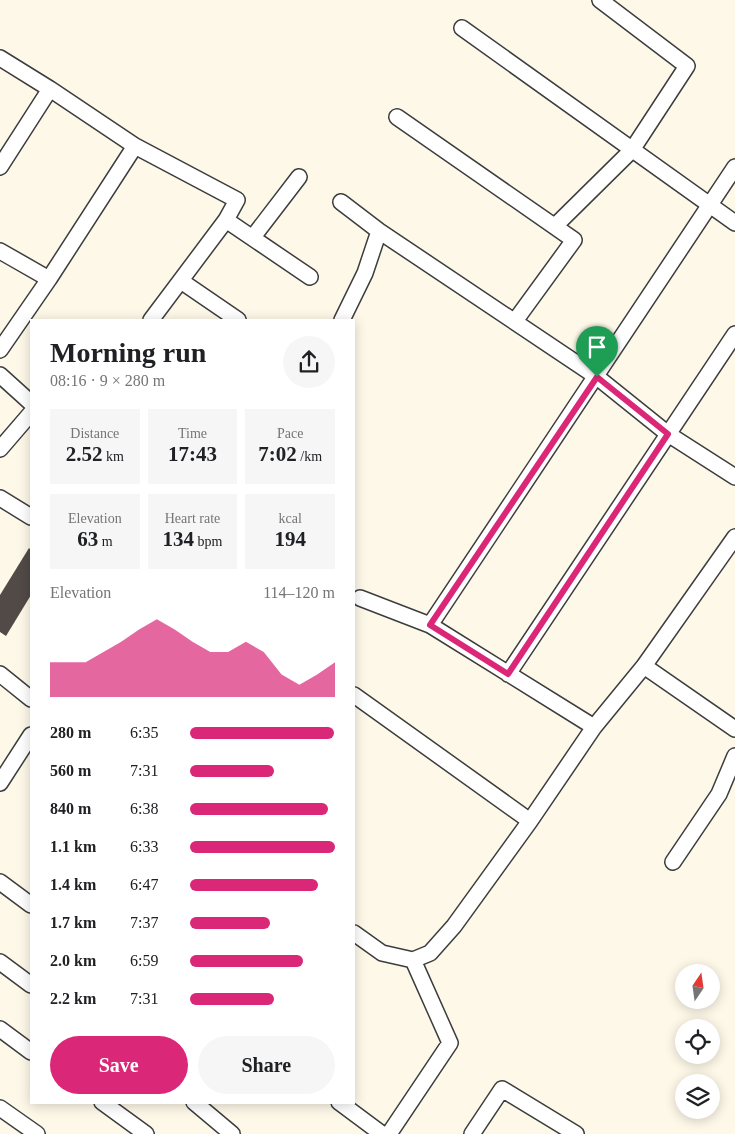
<!DOCTYPE html>
<meta charset="utf-8">
<style>
body{margin:0;font-family:Georgia,serif;background:#f6f6f6;color:#202124;height:100vh;display:flex;flex-direction:column;font-size:19px;white-space:nowrap}
*{box-sizing:border-box;margin:0}
p{font-size:16px;color:#757577}
.icon{flex:none;width:28px;height:28px;fill:none;stroke:currentColor;stroke-width:2;stroke-linecap:round;stroke-linejoin:round}
.map{position:relative;flex:1;overflow:hidden}
.sheet{position:absolute;left:30px;top:319px;width:325px;height:785px;display:flex;flex-direction:column;background:#fff;border-radius:0px;box-shadow:0 2px 12px #0003}
.sheet>*{flex:none}
.needle{width:32px;rotate:13deg}
.fabs{position:absolute;left:675px;top:964px;display:grid;gap:10px}
.fabs a{display:grid;place-items:center;width:45px;height:45px;border-radius:50%;background:#fff;box-shadow:0 2px 12px #0003;font-size:25px}
.pin{position:absolute;display:grid;place-items:center;width:42px;height:42px;color:#fff;margin:-51px -21px;border-radius:50% 50% 50% 0;rotate:-45deg;box-shadow:0 0 5px #0007}
.pin .icon{rotate:45deg}
.round{display:grid;place-items:center;flex:none;width:52px;height:52px;border-radius:26px;background:#f6f6f6}
.overview{display:flex;align-items:center;justify-content:space-between;height:85px;padding:0 20px}
h1{font-size:28px;font-weight:800;line-height:38px}
.stats{display:grid;grid-template-columns:repeat(3,1fr);gap:8px;height:85px;padding:5px 20px}
.stats div{display:grid;align-content:center;border-radius:0px;background:#f6f6f6;text-align:center}
.stats b{font-size:21px;font-weight:800}
.stats small{font-size:14px;font-weight:400}
.stats p{font-size:14px}
.chart{height:140px;padding:10px 20px}
.chart p{display:flex;justify-content:space-between}
.chart svg{width:100%;height:90px;margin-top:5px;fill:#db2777;opacity:.7}
.action{display:flex;gap:10px;margin-top:auto;padding:10px 20px}
.action a{flex:1;height:58px;border-radius:30px;background:#db2777;color:#fff;font-size:20px;font-weight:800;line-height:58px;text-align:center}
.action a+a{background:#f6f6f6;color:#202124}
ul{padding:0 20px;list-style:none;font-size:16px}
li{display:grid;grid-template-columns:80px 60px 1fr;align-items:center;height:38px}
li i{height:12px;border-radius:6px;background:#db2777}
.map>svg:first-child{display:block}
.building{fill:#514a47}
.lines{fill:none;stroke-linecap:round;stroke-linejoin:round}
.minor-casing{stroke:#3d3d3d;stroke-width:18}
.minor{stroke:#fff;stroke-width:15}
.route-casing{stroke:#fff;stroke-width:10}
.route{stroke:#db2777;stroke-width:6}
</style>
<div class="map">
<svg width="735" height="1134" viewBox="0 0 735 1134">
<rect width="100%" height="100%" fill="#fdf8e8"/>
<path class="building" d="M29 548 31 550V595L6 636 0 632V595Z"/>
<g class="lines">
<defs>
<path id="minor" d="M462 28 735 223
M0 58 50 89 135 146 237 200 226 220 151 320
M397 117 574 240 515 321
M0 167 50 89
M341 202 379 231 597 377 668 434 735 477
M226 220 310 277
M555 226 632 150 687 66 600 0
M253 237 299 177
M0 251 49 279 135 146
M181 281 238 320
M342 320 365 273 379 231
M0 350 49 279
M0 375 31 403
M0 449 31 413
M0 498 31 517
M360 598 430 625
M644 666 735 729
M0 674 31 699
M508 674 735 334
M354 695 530 821
M594 727 430 625 735 167
M0 783 31 735
M673 862 719 794 735 756
M0 882 31 905
M354 933 382 953 413 960 430 953 454 926 530 821 594 727 644 666 735 537
M0 962 31 985
M0 1029 31 1052
M102 1102 146 1134
M194 1102 232 1134
M339 1102 382 1134
M0 1108 37 1134
M389 1134 450 1043 413 960
M472 1134 502 1089 576 1134"/>
</defs>
<use href="#minor" class="minor-casing"/>
<use href="#minor" class="minor"/>
</g>
<g class="lines">
<defs>
<path id="route" d="M597 377 668 434 508 674 430 625Z"/>
</defs>
<use href="#route" class="route-casing"/>
<use href="#route" class="route"/>
</g>
</svg>
<div class="fabs">
<a><svg class="needle" viewBox="-14 -14 28 28"><path d="M0-13l5 13h-10z" fill="#e53935"/><path d="M0 13l5-13h-10z" fill="#757577"/></svg></a>
<a><svg class="icon" aria-label="locate" viewBox="0 0 24 24"><circle cx="12" cy="12" r="6"/><path d="M12 2v4M12 18v4M2 12h4M18 12h4"/></svg></a>
<a><svg class="icon" aria-label="layers" viewBox="0 0 24 24"><path d="M12 4l9 5-9 5-9-5zM3 14l9 5 9-5"/></svg></a>
</div>
<div class="pin" style="left:597px;top:377px;background:#1e9e55"><svg class="icon" aria-label="arrive" viewBox="0 0 24 24"><path d="M6 21V4h12l-3 4 3 4H6"/></svg></div>
<section class="sheet">
<div class="overview"><div><h1>Morning run</h1><p>08:16 · 9 × 280 m</p></div><a class="round"><svg class="icon" aria-label="share" viewBox="0 0 24 24"><path d="M12 15V3M7 8l5-5 5 5M5 13v7h14v-7"/></svg></a></div>
<div class="stats">
<div><p>Distance</p><b>2.52<small> km</small></b></div>
<div><p>Time</p><b>17:43</b></div>
<div><p>Pace</p><b>7:02<small> /km</small></b></div>
</div>
<div class="stats">
<div><p>Elevation</p><b>63<small> m</small></b></div>
<div><p>Heart rate</p><b>134<small> bpm</small></b></div>
<div><p>kcal</p><b>194</b></div>
</div>
<div class="chart"><p><span>Elevation</span>114–120 m</p>
<svg viewBox="0 0 160 44" preserveAspectRatio="none"><path d="M0 44V27L10 27L20 27L30 22L40 17L50 11L60 6L70 11L80 17L90 22L100 22L110 17L120 22L130 33L140 38L150 33L160 27V44z"/></svg>
</div>
<ul>
<li><b>280 m</b>6:35<i style="width:99%"></i></li>
<li><b>560 m</b>7:31<i style="width:58%"></i></li>
<li><b>840 m</b>6:38<i style="width:95%"></i></li>
<li><b>1.1 km</b>6:33<i style="width:100%"></i></li>
<li><b>1.4 km</b>6:47<i style="width:88%"></i></li>
<li><b>1.7 km</b>7:37<i style="width:55%"></i></li>
<li><b>2.0 km</b>6:59<i style="width:78%"></i></li>
<li><b>2.2 km</b>7:31<i style="width:58%"></i></li>
</ul>
<div class="action"><a>Save</a><a>Share</a></div>
</section>
</div>
